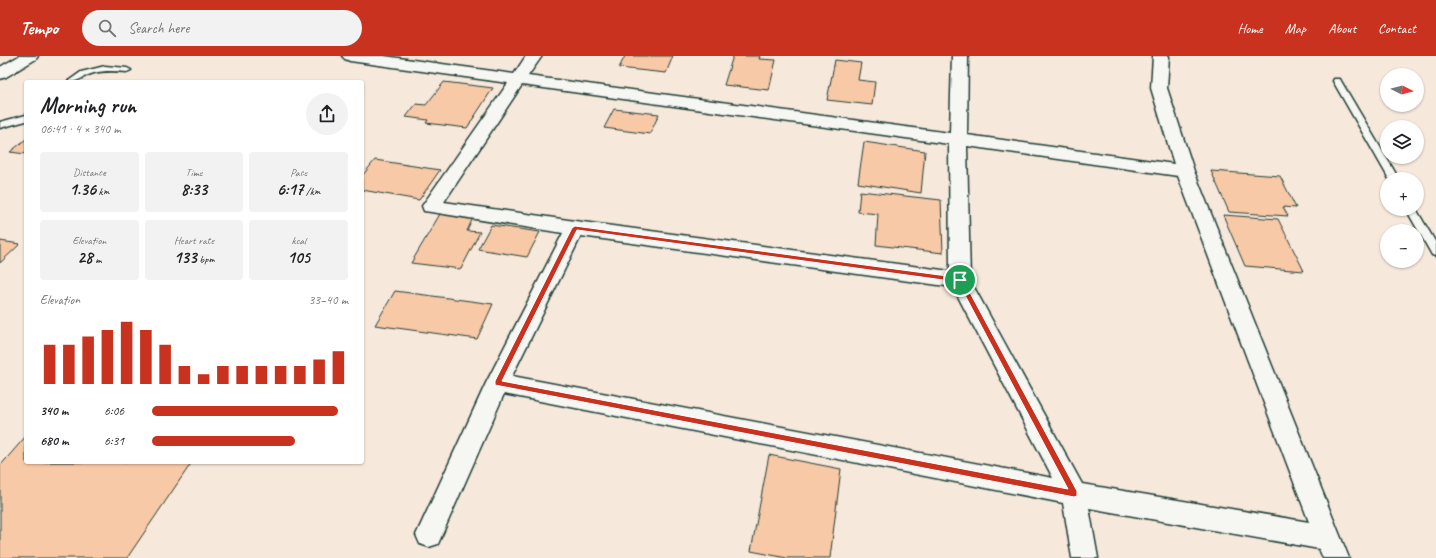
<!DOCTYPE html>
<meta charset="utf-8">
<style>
body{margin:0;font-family:Caveat,sans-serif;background:#f2f2f2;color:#202124;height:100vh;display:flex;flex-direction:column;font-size:15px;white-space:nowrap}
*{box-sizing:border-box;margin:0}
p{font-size:13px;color:#757577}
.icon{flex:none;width:22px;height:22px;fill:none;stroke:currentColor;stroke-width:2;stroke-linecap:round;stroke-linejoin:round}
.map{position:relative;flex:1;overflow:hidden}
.side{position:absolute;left:24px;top:24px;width:340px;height:384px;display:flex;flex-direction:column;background:#fff;border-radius:4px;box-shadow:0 1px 3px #0004}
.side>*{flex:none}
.needle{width:26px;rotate:96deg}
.fabs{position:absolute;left:1380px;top:12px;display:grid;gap:8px}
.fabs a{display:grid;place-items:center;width:44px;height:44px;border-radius:50%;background:#fff;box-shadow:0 1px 3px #0004;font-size:20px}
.pin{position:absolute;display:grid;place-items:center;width:34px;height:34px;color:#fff;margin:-17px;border:2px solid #fff;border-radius:50%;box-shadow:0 1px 4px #0007}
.round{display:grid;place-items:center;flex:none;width:42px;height:42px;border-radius:21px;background:#f2f2f2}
.overview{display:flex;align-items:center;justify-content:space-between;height:68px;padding:0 16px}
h1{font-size:22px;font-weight:600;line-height:30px}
.stats{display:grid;grid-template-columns:repeat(3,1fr);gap:6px;height:68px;padding:4px 16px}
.stats div{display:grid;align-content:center;border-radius:4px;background:#f2f2f2;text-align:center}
.stats b{font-size:17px;font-weight:600}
.stats small{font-size:11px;font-weight:400}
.stats p{font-size:11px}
.chart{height:112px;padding:8px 16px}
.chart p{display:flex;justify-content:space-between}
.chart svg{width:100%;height:72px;margin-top:4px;stroke:#c8321e;stroke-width:6}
ul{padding:0 16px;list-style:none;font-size:13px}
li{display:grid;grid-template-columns:64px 48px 1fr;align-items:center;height:30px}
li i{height:10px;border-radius:5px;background:#c8321e}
header{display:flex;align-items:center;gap:24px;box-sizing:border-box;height:56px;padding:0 20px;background:#c8321e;color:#fff}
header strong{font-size:19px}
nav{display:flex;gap:22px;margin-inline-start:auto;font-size:14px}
.search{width:280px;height:36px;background:#f2f2f2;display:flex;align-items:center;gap:10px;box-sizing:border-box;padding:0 14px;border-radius:22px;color:#757577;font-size:15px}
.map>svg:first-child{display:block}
.building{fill:#f8c9a7;stroke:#1f3d34}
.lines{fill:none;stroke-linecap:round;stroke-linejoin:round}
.lane-casing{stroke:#1f3d34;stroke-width:3}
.street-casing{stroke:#1f3d34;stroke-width:3}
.primary-casing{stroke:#1f3d34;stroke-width:3}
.lane{fill:#f6f6f2;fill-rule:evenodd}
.street{fill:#f6f6f2;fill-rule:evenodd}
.primary{fill:#f6f6f2;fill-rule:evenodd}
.route{fill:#c8321e;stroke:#fff;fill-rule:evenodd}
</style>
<header>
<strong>Tempo</strong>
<div class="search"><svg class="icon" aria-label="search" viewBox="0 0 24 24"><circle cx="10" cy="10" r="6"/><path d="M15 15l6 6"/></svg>Search here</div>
<nav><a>Home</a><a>Map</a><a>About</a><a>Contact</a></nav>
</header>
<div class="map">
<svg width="1436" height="502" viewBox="0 0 1436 502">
<rect width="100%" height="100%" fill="#f7e8dc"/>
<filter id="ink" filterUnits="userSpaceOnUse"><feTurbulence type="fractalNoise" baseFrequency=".025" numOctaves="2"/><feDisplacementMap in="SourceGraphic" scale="8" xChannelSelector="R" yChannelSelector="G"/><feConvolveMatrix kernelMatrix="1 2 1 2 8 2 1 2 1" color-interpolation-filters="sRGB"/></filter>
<g filter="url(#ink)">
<path class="building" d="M625 0H673L666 17 619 12Z
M733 0H760L759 3 776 4 769 34 724 29Z
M835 4 861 7 858 24 875 26 872 49 827 44Z
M444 26 493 32 467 72 426 67 428 64 406 61 416 48 426 49Z
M614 53 659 58 650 78 604 72Z
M26 83V98L10 96Z
M864 86 925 95 921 137 858 127Z
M375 104 440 114 419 144 362 134V120Z
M1211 115 1280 120 1296 152 1283 151 1288 160 1229 156Z
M860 135 941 144 943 197 876 189 878 158 858 156Z
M440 158 473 162 467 175 480 176 461 213 411 207Z
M1223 159 1278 163 1304 215 1245 210Z
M491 169 540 176 527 201 478 193Z
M0 185 20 188 0 207Z
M395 235 493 248 477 283 375 269Z
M26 380V406H192L127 502H0V410Z
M769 399 841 413 830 502H787L751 495Z"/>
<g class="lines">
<defs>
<path id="lane" d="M105 10 127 12 131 14 127 16C116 15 105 14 94 17 82 20 80 26 67 26L81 16Z
M1334 23H1340L1341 25 1399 123H1389L1333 25Z
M26 59V65L0 72V66Z
M1406 153H1416L1436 187V200L1432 199Z"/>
<path id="street" d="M342 0H384L514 18 526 0H542L528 20 950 77 952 0H968L967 79 1174 108 1151 32 1153 0H1169L1167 32 1194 115 1349 502H1323L1319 493 1089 452 1098 502H1072L1063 447 504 338 438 488 429 491 420 488 416 479 486 327 563 177 431 156 424 155 422 150 508 27 350 5 345 3ZM522 29 949 88 950 215 575 165 444 146ZM967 90 1178 120 1309 466 1082 428 970 224ZM581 180 953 231 1053 422 512 320Z"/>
<path id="primary" d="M19 0H38L36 3 6 21 0 23V11Z"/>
</defs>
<use href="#lane" class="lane-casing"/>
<use href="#street" class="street-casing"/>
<use href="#primary" class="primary-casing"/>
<use href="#lane" class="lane"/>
<use href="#street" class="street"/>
<use href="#primary" class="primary"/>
</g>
</g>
<path class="route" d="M575 170 962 222 1077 435V440L1074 441 495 329V325L572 172ZM577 174 958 226 1068 433 502 325Z"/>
</svg>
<div class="fabs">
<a><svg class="needle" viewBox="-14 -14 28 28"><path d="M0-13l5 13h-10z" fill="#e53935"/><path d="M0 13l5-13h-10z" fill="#757577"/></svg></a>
<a><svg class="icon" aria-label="layers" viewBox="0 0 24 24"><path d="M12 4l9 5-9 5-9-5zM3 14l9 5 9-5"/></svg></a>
<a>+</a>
<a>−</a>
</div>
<div class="pin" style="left:960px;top:224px;background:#1e9e55"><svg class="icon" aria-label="arrive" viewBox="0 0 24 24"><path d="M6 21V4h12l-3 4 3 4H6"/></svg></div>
<section class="side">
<div class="overview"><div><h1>Morning run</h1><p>06:41 · 4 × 340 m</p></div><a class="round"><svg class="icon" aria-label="share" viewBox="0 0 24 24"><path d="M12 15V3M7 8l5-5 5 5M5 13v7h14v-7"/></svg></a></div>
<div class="stats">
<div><p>Distance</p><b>1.36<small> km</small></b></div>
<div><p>Time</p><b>8:33</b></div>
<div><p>Pace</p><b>6:17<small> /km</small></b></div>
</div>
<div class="stats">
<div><p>Elevation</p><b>28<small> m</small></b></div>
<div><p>Heart rate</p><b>133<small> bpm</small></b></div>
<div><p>kcal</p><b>105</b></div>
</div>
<div class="chart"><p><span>Elevation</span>33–40 m</p>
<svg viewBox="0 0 160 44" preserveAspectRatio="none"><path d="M5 44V20M15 44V20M25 44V15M35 44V11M45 44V6M55 44V11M65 44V20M75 44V33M85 44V38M95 44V33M105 44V33M115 44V33M125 44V33M135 44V33M145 44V29M155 44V24"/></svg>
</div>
<ul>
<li><b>340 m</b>6:06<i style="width:95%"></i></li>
<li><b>680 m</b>6:31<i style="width:73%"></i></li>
</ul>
</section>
</div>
